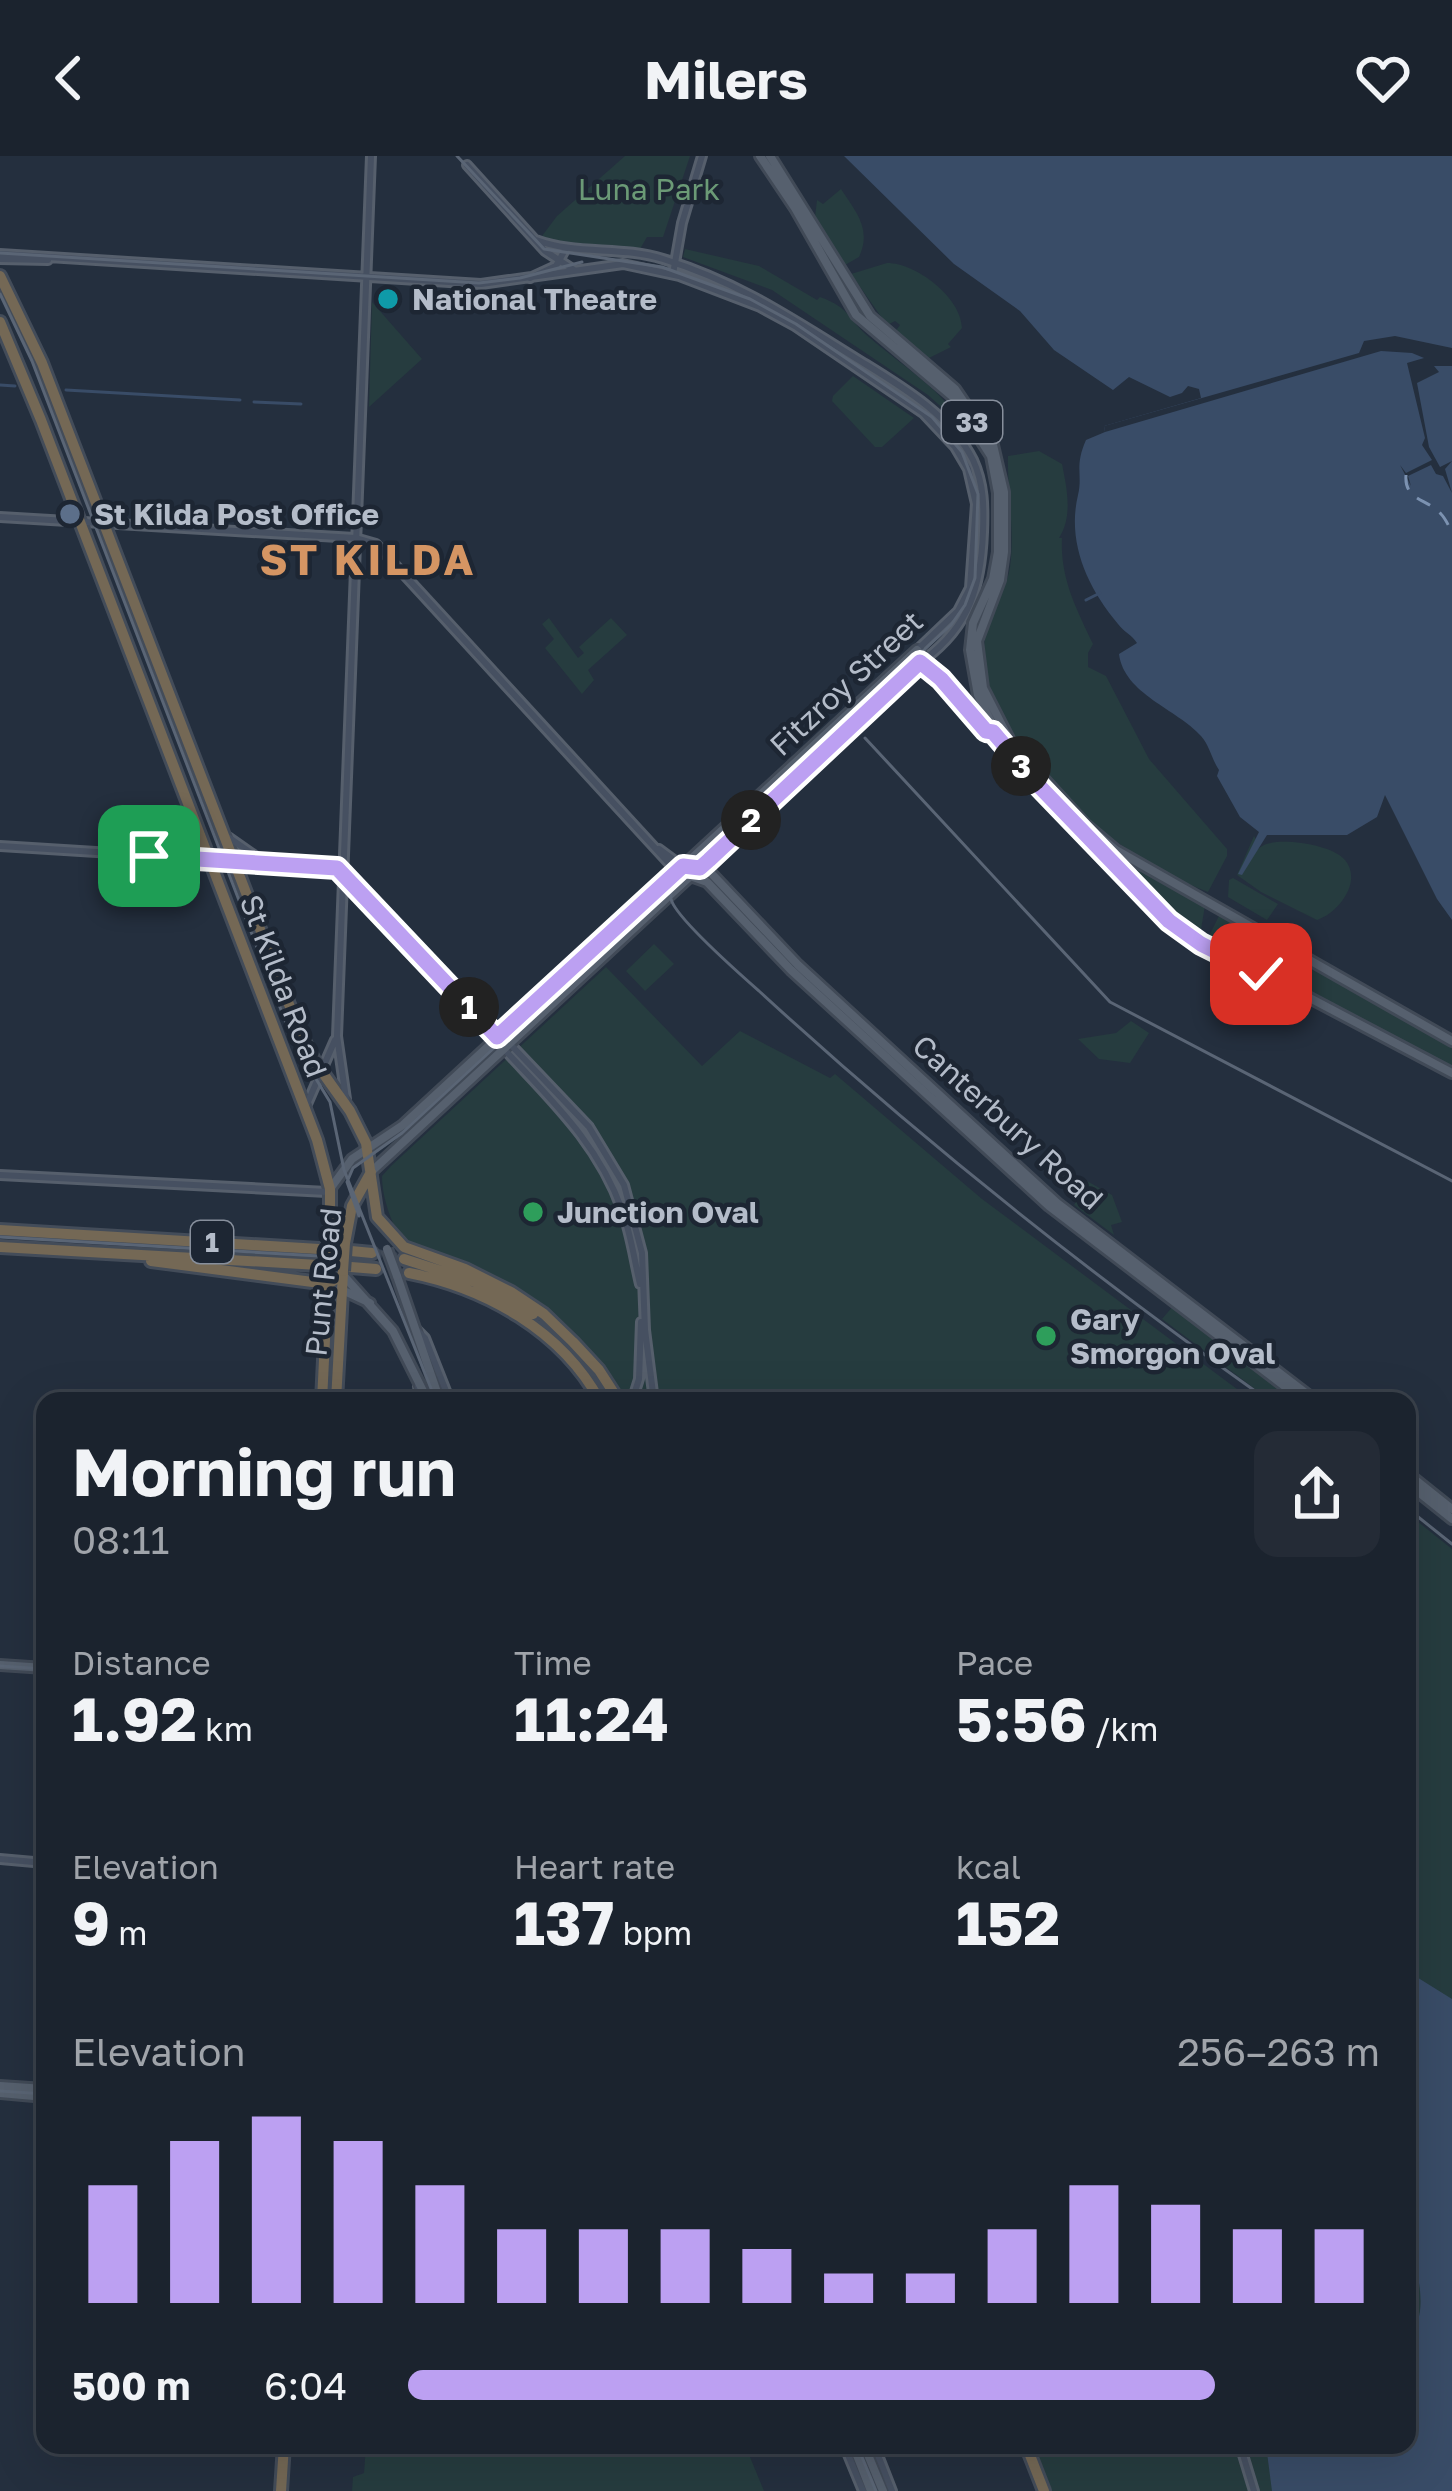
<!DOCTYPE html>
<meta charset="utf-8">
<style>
body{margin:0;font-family:"Golos Text",sans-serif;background:#242b36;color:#f1f3f6;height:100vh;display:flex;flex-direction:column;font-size:45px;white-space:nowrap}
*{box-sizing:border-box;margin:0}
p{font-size:39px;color:#a0a4aa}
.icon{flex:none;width:66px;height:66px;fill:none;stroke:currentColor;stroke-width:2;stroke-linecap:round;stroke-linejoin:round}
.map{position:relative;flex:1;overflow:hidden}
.side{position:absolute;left:36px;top:1236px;width:1380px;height:1062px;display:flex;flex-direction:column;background:#1b232e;border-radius:24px;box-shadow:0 12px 48px #0002,0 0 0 3px #39404a}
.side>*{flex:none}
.pin{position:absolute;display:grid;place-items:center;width:102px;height:102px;color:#fff;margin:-51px;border-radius:24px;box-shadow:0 6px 18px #0006}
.km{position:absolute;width:60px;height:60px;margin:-30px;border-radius:50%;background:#222;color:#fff;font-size:33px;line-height:60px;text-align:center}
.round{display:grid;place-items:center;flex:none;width:126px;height:126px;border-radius:24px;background:#242b36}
.summary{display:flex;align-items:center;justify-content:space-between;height:204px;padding:0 36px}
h1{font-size:66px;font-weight:700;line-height:90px}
.metrics{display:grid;grid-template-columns:repeat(3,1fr);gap:18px;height:204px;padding:12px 36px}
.metrics div{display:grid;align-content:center}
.metrics b{font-size:60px;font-weight:700}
.metrics small{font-size:33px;font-weight:400}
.metrics p{font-size:33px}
.chart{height:336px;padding:24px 36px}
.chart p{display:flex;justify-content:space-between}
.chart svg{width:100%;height:216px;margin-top:12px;stroke:#bca0f2;stroke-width:6}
ul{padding:0 36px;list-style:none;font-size:39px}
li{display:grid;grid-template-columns:192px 144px 1fr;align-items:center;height:90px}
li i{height:30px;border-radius:15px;background:#bca0f2}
header{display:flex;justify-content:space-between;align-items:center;height:156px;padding:0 36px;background:#1b232e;font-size:54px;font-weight:700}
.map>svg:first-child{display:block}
.green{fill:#263c3f}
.water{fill:#394c67}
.pier{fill:#242f3e}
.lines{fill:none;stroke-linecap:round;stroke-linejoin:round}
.stream{stroke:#394c67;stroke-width:3}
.ferry{stroke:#7c92b1;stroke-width:3;stroke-dasharray:15 12;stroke-linecap:butt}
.highway-tunnel{stroke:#3a4453;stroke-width:10;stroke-dasharray:10 5;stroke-linecap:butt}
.secondary-casing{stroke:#565f6c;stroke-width:12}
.primary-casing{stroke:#414a57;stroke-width:14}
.highway-casing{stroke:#434c59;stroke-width:16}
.secondary{stroke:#465061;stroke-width:6}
.primary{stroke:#56606e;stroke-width:8}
.highway{stroke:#746855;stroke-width:10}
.tram{stroke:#5a6575;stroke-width:3}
.primary-bridge-casing{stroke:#414a57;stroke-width:14;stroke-linecap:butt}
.highway-bridge-casing{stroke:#434c59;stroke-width:16;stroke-linecap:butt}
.primary-bridge{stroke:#56606e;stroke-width:8}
.highway-bridge{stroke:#746855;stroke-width:10}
.route-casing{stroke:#fff;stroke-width:24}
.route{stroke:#bca0f2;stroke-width:15}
.culture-dot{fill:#0f9aa8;stroke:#1d2633;stroke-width:4.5}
.service-dot{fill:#5c6f8a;stroke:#1d2633;stroke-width:4.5}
.leisure-dot{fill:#2e9e5b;stroke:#1d2633;stroke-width:4.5}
.labels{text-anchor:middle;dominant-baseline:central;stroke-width:9;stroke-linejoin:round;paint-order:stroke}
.shield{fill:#1d2633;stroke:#878f9c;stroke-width:3}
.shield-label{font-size:27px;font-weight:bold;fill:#b4bcc9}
.park-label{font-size:30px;fill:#6b9a76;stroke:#1d2633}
.poi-label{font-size:30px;font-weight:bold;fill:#b4bcc9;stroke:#1d2633;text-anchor:start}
.street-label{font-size:30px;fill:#b4bcc9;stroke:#1d2633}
.district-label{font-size:42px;font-weight:bold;letter-spacing:3px;fill:#d59563;stroke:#1d2633}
</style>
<header><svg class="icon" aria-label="back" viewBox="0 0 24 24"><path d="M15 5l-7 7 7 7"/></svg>Milers<svg class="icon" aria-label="heart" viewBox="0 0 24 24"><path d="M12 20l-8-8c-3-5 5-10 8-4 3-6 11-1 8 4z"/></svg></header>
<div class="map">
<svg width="1452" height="2335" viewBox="0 0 1452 2335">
<rect width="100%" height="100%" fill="#242f3e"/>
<path class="green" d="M625 0H690L663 81H647L640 93 554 85 542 80 557 60Z
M841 33C856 56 872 73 859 101L845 109 815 61 817 44 823 48Z
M685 93 759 110 817 144 820 141C851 152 847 163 870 182 912 218 935 227 967 274L928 239 772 134 683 101Z
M887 107C916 107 961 141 962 172L948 188 951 191 929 202 895 176 900 169 895 165 887 169 851 118Z
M372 146 422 203 369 251Z
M853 220 914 262 882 291H875L832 245 833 240Z
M1039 295 1062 308C1067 333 1073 360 1059 382H1062C1060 422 1076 452 1093 488L1088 497V511L1106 520 1149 603 1227 693V700L1208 736C1120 703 989 600 984 498 983 465 1005 442 1010 411 1015 374 1007 337 1008 300Z
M549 462 578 502 584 497 579 491 611 462 627 479 588 514 594 524 582 538 545 492 554 483 542 468Z
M1254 680 1257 685 1242 719C1247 709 1253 694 1264 689 1281 681 1333 689 1345 704 1363 726 1338 757 1317 764L1261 736 1237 719Z
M1103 689 1205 749 1200 780 1176 767Z
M1233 722 1278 748 1267 764 1228 741 1229 724Z
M1220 758 1452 889V914L1210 786 1208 782Z
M654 788 674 808 645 835 626 815Z
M606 811 702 910 740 875 830 922 835 918 982 1043 1253 1245H626C580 1157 489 1125 404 1086 391 1068 382 1041 382 1020L391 1010Z
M1131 865 1149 877 1130 907 1099 903 1078 883 1116 877Z
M1087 1025 1112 1039 1122 1066 1111 1069 1114 1079 1074 1049Z
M1174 1149 1295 1245H1271L1162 1163Z
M1407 1357 1452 1393V2335H1052L1034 2289H1407Z
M366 2289H745L764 2335H352L353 2321 364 2317Z"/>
<path class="water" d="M844 0H1452V764L1437 743 1385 639 1377 661 1347 679H1267L1242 719 1238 718 1259 676 1240 661 1217 620 1219 614C1211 602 1210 590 1201 580 1177 553 1124 538 1119 498L1137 487C1132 479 1124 476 1118 468 1086 430 1067 385 1078 339 1083 318 1074 311 1086 284L1105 276 1104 270 1201 242 1199 233 1188 230 1182 237 1170 241 1129 221 1113 234 1054 194 1020 155 954 108Z
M1407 1815 1452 1843V2335H1272L1266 2289H1407V2179C1436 2161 1410 2093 1407 2068Z"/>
<path class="pier" d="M1395 180 1452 192V210H1434L1439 216 1417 227 1429 291 1440 311 1452 305 1445 313 1452 337 1443 320 1436 318 1431 309 1408 320 1411 330 1400 309 1406 317 1432 304 1422 289 1425 282 1407 207 1424 202 1412 197 1381 195 1105 276 1104 270 1359 197 1364 185Z"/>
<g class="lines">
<path class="stream" d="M0 229 15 230
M66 234 240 244
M254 246 301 248
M1086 444 1100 437"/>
<path class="ferry" d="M1406 319C1404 345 1427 342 1441 358 1445 362 1450 372 1452 377"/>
<path class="highway-tunnel" d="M372 1097 404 1103"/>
<defs>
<path id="secondary" d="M467 9 545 95 574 114
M536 84C576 99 622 90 663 103 738 126 791 162 857 203 899 229 950 258 973 304 984 328 984 351 983 376 981 430 970 469 925 503
M0 98 481 128 623 108 679 120 760 151 795 170 923 257 955 291 968 313 976 348 970 432 958 455 917 494
M0 103 48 104
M673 118 682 67 702 0
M530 122 556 110 566 92
M0 361 355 382 376 388 677 716
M228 681 261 704
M0 690 334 711 497 881
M659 693 682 710
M510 888 589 971 624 1029 642 1097 645 1174 654 1245
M504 893C551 944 598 987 622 1054 631 1078 634 1103 640 1128
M346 943 337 880 371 0
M307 948 335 884
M0 1019 327 1036
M417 1174 425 1182 450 1245
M418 1230 420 1245
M632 1245 639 1223 641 1166
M0 1703 45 1707
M844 2289 863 2335
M874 2289 892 2335
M1240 2289 1254 2335"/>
<path id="primary" d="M760 0 795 52 856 159 953 241 991 300 998 337V396L993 423 973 467 970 494 978 539 1002 589 1177 772 1452 917
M770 0 870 160 955 233 993 289 1004 336V396L1000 424 977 485 983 532 1011 587 1085 668 1116 694 1452 885
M685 710 710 716 798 809 1057 1047 1316 1245
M679 716 707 726 791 814 1049 1050 1304 1245
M372 1015 925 503
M330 1033 352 1003 403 969 917 494 986 575H991
M343 1119 393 1175 428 1245
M397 1120 440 1245
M340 1133 370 1147
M1407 1317 1452 1353
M1407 1327 1452 1363
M0 1509 45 1512
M0 1930 45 1933
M0 1937 45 1941
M853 2289 871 2335
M864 2289 883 2335"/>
<path id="highway" d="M0 120 42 207 300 877 315 906 350 955 366 987 377 1061 404 1091 465 1113 511 1136 544 1158 575 1188
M0 166 41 264 317 984 330 1033V1090
M0 1074 319 1093
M345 1087 352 1050 371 1016
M0 1091 319 1109
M351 1095 372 1097
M404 1103 475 1126 533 1158
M151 1105 328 1128 343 1119
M351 1111 376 1113
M409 1117C486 1132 562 1175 600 1245
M573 1186 599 1214 619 1245
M322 1245 328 1122
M336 1245 343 1117
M1026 2289 1044 2335
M281 2335 284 2289"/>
</defs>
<use href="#secondary" class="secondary-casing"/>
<use href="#primary" class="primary-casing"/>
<use href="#highway" class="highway-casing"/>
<use href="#secondary" class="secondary"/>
<use href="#primary" class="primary"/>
<use href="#highway" class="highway"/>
<path class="tram" d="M0 97 479 127 520 122 582 106
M0 138 32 205 293 885 330 946 344 1014 436 1245
M865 582 1110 846 1452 1025
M677 726C673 732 670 734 671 743 675 761 742 820 759 835 920 983 1090 1118 1269 1245
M359 1060 347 1026 353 1012 402 977 951 469 965 449 975 422 978 338 962 296 932 261 796 168 750 143 662 111 544 93 457 0
M0 1081 319 1100
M1407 1352 1452 1388
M0 1510 45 1513
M0 1935 45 1938
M857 2289 876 2335"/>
<defs>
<path id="primary-bridge" d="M387 1093 397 1120"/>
<path id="highway-bridge" d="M329 1114 330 1090
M343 1115 345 1087"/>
</defs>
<use href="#primary-bridge" class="primary-bridge-casing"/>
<use href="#highway-bridge" class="highway-bridge-casing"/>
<use href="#primary-bridge" class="primary-bridge"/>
<use href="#highway-bridge" class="highway-bridge"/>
</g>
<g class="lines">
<defs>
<path id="route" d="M149 700 337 712 497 881 683 710 700 712 709 704 920 506 941 523 986 575 993 576 1041 632 1169 765 1201 788 1261 818"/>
</defs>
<use href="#route" class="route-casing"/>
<use href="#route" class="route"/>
</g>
<circle class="culture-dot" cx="388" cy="143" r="12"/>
<circle class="service-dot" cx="70" cy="358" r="12"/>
<g class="leisure-dot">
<circle cx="533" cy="1056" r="12"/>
<circle cx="1046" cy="1180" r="12"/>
</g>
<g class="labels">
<g class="shield">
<rect x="942" y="245" width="60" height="42" rx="9"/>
<rect x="191" y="1065" width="42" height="42" rx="9"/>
</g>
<g class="shield-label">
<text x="972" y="266">33</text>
<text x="212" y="1086">1</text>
</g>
<g class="park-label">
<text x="649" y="33">Luna Park</text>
</g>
<g class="poi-label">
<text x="412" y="143">National Theatre</text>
<text x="94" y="358">St Kilda Post Office</text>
<text x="557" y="1056">Junction Oval</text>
<text x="1070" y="1163">Gary<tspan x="1070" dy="34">Smorgon Oval</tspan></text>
</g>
<g class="street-label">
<text transform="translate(846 527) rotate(-43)">Fitzroy Street</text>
<text transform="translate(284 830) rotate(69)">St Kilda Road</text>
<text transform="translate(1008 966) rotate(42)">Canterbury Road</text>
<text transform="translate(323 1126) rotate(-84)">Punt Road</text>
</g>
<g class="district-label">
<text x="368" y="403">ST KILDA</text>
</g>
</g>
</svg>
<div class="pin" style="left:149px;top:700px;background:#1e9e55"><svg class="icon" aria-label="arrive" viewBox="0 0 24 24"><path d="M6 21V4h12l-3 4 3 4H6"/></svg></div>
<div class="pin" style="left:1261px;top:818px;background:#d93025"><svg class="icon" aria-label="check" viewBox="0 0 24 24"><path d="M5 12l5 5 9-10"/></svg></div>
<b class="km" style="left:469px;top:851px">1</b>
<b class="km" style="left:751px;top:664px">2</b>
<b class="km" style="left:1021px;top:610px">3</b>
<section class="side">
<div class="summary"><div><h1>Morning run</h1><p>08:11</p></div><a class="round"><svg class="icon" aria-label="share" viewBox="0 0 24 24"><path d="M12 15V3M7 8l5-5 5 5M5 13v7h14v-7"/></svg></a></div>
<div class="metrics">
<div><p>Distance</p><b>1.92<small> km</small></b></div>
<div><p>Time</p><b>11:24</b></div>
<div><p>Pace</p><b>5:56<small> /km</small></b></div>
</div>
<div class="metrics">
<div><p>Elevation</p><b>9<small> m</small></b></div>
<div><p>Heart rate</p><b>137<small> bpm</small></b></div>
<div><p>kcal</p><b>152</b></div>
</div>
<div class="chart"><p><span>Elevation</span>256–263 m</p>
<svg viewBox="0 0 160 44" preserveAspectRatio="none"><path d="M5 44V20M15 44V11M25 44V6M35 44V11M45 44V20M55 44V29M65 44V29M75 44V29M85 44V33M95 44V38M105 44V38M115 44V29M125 44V20M135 44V24M145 44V29M155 44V29"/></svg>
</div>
<ul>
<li><b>500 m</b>6:04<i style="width:83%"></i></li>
</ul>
</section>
</div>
